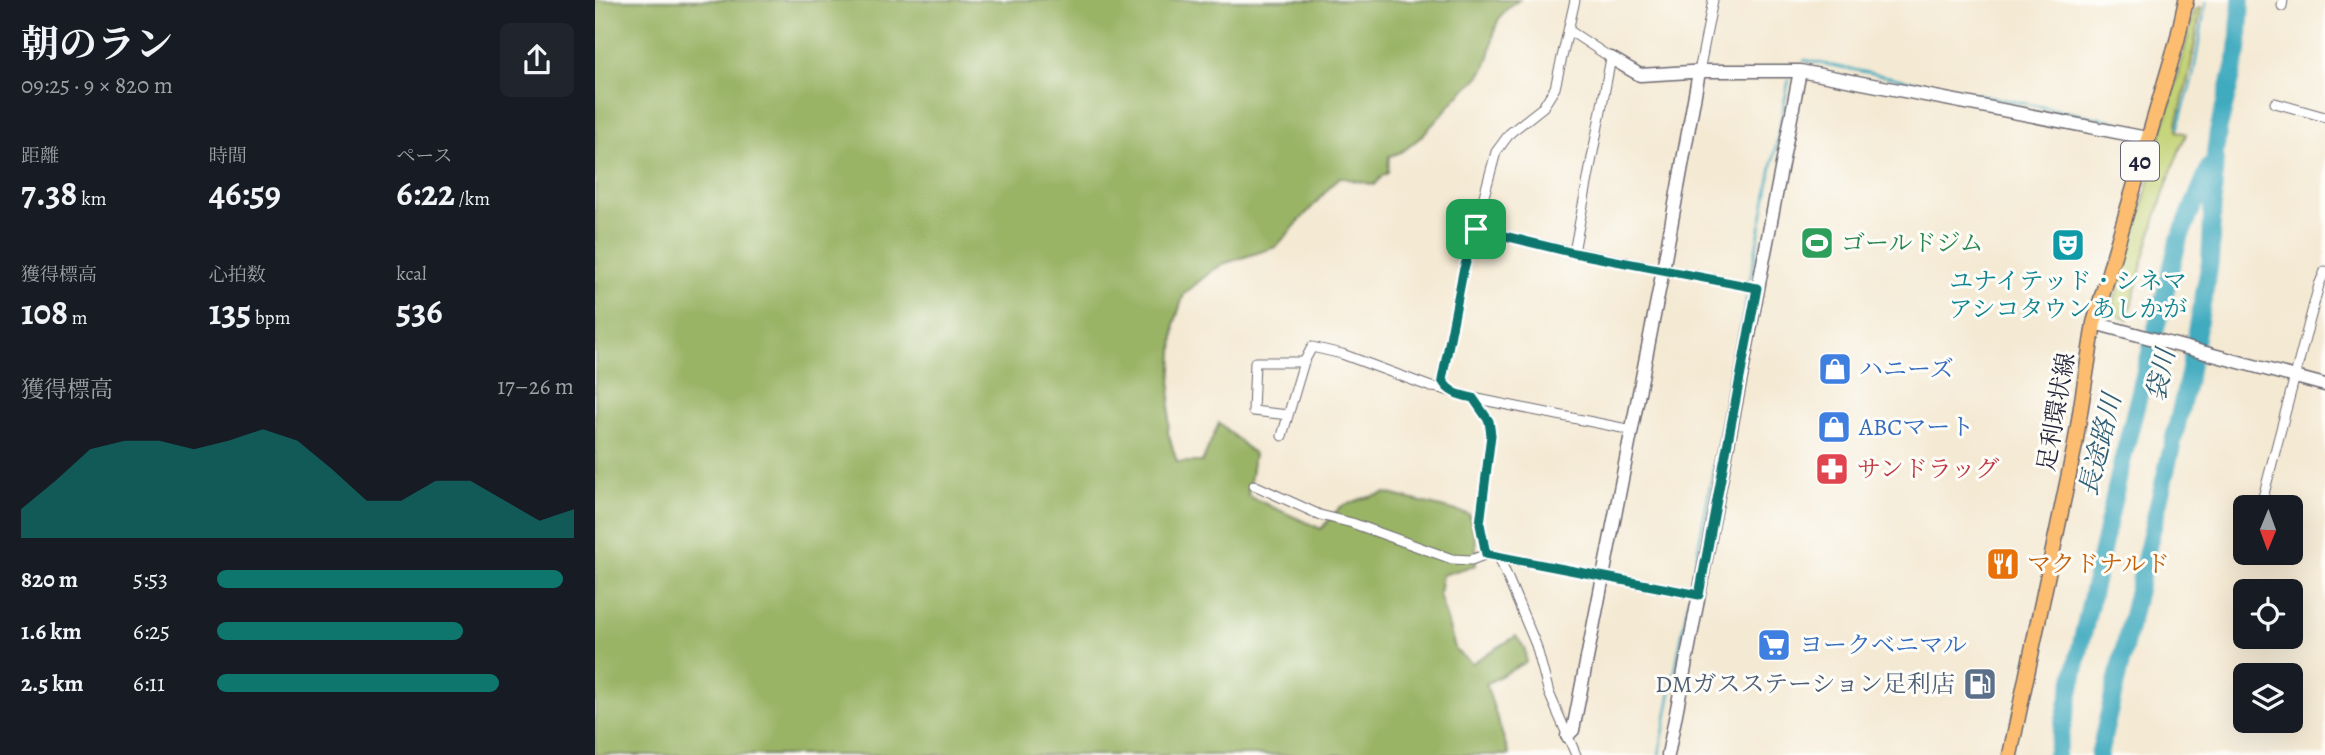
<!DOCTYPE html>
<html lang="ja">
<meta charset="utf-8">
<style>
body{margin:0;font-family:Alegreya,"Noto Serif JP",serif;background:#20242c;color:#f1f3f6;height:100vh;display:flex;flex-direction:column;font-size:26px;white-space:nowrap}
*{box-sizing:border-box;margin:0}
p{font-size:23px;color:#9ea1a6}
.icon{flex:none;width:38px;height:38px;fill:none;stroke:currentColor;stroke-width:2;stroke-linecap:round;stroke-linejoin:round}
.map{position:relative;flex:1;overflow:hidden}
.panel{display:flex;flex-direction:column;background:#171b24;width:595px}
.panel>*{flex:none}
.needle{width:46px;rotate:181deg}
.fabs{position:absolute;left:1638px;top:495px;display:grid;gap:14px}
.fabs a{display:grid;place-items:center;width:70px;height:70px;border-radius:10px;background:#171b24;box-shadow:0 7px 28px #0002;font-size:35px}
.pin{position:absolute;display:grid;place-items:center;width:60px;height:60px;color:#fff;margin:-30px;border-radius:14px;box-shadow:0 4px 10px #0006}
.round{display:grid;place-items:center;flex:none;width:74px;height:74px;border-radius:10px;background:#20242c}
.headline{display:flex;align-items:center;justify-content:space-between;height:119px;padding:0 21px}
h1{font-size:38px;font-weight:700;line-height:52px}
.metrics{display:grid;grid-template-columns:repeat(3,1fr);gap:10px;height:119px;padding:7px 21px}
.metrics div{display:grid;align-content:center}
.metrics b{font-size:35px;font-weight:700}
.metrics small{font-size:19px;font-weight:400}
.metrics p{font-size:19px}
.chart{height:196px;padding:14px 21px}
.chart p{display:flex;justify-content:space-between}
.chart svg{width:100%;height:126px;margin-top:7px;fill:#0f766e;opacity:.7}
ul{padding:0 21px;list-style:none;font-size:23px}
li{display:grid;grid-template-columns:112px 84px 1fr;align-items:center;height:52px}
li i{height:18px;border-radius:9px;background:#0f766e}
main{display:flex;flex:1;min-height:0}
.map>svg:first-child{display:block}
.green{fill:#c3d274;stroke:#727a58;stroke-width:2}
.forest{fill:#9ab466;stroke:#5e6b50;stroke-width:2}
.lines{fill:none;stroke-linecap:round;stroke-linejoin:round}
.stream{stroke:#3faabf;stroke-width:2.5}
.river{stroke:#3faabf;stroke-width:18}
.minor-casing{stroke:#6c6870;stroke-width:11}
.tertiary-casing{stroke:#6c6870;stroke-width:15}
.primary-casing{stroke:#6c6870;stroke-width:17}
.minor{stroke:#fff;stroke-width:9}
.tertiary{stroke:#fff;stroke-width:12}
.primary{stroke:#fcbd6f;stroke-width:14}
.route-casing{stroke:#fff;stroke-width:14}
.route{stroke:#0f766e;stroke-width:9}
.labels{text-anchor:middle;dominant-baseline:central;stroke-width:6;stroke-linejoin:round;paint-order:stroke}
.shield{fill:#fdfcf7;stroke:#646373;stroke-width:2}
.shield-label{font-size:23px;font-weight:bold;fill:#22223b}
.leisure-label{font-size:24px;fill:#27864d;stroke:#fdfcf7;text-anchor:start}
.culture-label{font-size:24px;fill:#0d838f;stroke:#fdfcf7}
.shop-label{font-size:24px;fill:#366cbe;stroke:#fdfcf7;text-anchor:start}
.street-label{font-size:24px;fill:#22223b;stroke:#fdfcf7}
.health-label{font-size:24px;fill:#be3a42;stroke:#fdfcf7;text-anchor:start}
.food-label{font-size:24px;fill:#c56008;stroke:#fdfcf7;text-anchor:start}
.service-label{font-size:24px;fill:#4e5e75;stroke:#fdfcf7;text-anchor:end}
.water-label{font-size:26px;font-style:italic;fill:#2f5f76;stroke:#fdfcf7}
</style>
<main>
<section class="panel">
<div class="headline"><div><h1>朝のラン</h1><p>09:25 · 9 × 820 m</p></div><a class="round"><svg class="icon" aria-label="share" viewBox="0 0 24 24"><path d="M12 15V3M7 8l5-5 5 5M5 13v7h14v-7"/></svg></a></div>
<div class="metrics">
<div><p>距離</p><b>7.38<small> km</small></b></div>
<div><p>時間</p><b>46:59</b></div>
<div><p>ペース</p><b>6:22<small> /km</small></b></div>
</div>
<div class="metrics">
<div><p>獲得標高</p><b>108<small> m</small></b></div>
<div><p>心拍数</p><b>135<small> bpm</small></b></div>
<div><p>kcal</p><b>536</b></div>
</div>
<div class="chart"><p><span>獲得標高</span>17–26 m</p>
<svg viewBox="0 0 160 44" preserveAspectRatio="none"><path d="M0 44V34L10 24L20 13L30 10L40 10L50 13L60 10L70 6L80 10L90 20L100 31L110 31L120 24L130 24L140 31L150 38L160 34V44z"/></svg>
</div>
<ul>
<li><b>820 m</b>5:53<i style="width:97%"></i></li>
<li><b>1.6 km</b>6:25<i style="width:69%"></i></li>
<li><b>2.5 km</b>6:11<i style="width:79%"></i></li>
</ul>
</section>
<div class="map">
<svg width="1730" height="755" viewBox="0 0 1730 755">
<rect width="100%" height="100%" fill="#fdfcf7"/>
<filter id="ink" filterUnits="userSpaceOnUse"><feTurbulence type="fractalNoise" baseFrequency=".0143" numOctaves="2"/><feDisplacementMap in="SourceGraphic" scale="14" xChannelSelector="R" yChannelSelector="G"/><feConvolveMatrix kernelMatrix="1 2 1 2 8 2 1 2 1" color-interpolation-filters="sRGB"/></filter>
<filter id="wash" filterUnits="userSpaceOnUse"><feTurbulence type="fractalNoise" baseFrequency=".00686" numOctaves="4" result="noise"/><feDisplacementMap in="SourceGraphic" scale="28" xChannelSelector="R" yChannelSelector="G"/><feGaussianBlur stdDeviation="1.57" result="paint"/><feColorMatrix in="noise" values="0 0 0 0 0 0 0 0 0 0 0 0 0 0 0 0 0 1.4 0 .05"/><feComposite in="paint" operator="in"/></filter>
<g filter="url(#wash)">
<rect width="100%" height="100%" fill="#f4e9d3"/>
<path class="green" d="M1606 8 1595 71 1582 123V131L1591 134C1566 194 1548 256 1533 319L1524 317 1519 302 1542 226 1600 10Z"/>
<path class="forest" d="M0 0H924C892 20 903 35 891 65 887 77 875 84 866 93 849 110 819 152 794 156L793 173 788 175 779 185 744 177 681 247 628 264 614 273 589 294 580 322 573 433 582 462H607L624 423 659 454 653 496 726 529 745 507 766 499 791 493 874 514 881 542V565L847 575 844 594 861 651 877 663 921 636 930 649 931 662 891 684 914 755H0Z"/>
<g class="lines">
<path class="stream" d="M1209 60 1519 121
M1583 127 1598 77 1611 2
M1095 590 1194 79
M1064 755 1094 597"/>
<path class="river" d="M1461 755 1527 462 1583 242 1615 166
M1504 755 1594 374 1615 262 1620 154 1623 131 1643 51 1646 0"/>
</g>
</g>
<g filter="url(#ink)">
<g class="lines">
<defs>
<path id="minor" d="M1687 6 1688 0
M975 31 1016 58 979 252
M1104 72 1118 0
M1680 103 1730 117
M881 229 979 252 1162 288
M851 388 847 380 848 372 868 273 901 152 915 133 948 107 960 88 980 0
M878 398 1037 430
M693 415 658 411 660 362H709
M687 436 709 362 717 347 747 354 836 387C852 388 863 395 878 398L894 421 896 434 885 524 892 554
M659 485 725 515 757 523 857 559 876 560 892 554 1104 595
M1666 505 1724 285 1730 271
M904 557 941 645 954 693 981 755"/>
<path id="tertiary" d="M1016 58 1045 75 1112 71H1205L1552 138
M1499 323 1730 385
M972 736 978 730 1068 270 1104 72
M1073 755 1205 71"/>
<path id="primary" d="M1415 755 1480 445 1499 323 1582 41 1591 0"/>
</defs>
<use href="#minor" class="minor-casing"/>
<use href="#tertiary" class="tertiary-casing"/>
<use href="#primary" class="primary-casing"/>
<use href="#minor" class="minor"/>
<use href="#tertiary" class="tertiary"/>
<use href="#primary" class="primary"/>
</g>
</g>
<g class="lines" filter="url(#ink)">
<defs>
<path id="route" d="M881 229 979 253 1162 288 1104 595 891 554 885 524 896 435 894 421 878 398C865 395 854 393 847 380L868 272Z"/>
</defs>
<use href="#route" class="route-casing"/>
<use href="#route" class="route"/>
</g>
<defs>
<symbol id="stadium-square" viewBox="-11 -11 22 22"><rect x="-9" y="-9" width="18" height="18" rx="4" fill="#2e9e5b" stroke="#fdfcf7"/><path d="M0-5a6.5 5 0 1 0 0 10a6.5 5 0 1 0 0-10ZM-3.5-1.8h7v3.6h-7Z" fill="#fff"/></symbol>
<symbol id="theatre-square" viewBox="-11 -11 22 22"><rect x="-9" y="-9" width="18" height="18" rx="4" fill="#0f9aa8" stroke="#fdfcf7"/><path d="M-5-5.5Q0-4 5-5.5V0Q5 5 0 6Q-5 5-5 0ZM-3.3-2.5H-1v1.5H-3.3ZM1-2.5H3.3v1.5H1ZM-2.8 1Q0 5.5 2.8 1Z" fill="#fff"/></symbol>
<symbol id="shop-square" viewBox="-11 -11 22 22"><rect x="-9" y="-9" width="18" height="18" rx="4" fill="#3f7fe0" stroke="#fdfcf7"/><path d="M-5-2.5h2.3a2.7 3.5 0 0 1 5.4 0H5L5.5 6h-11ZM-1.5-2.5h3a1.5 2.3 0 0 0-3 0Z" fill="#fff"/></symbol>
<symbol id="pharmacy-square" viewBox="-11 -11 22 22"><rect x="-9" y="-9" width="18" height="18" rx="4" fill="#e0444e" stroke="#fdfcf7"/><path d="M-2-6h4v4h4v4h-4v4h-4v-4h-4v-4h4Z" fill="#fff"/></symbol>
<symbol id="restaurant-square" viewBox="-11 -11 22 22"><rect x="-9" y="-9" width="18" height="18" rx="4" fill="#e8710a" stroke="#fdfcf7"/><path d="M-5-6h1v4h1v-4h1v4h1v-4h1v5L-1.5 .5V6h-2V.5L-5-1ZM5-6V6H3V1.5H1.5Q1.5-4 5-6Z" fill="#fff"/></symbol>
<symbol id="supermarket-square" viewBox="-11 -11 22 22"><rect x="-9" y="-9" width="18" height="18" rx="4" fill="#3f7fe0" stroke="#fdfcf7"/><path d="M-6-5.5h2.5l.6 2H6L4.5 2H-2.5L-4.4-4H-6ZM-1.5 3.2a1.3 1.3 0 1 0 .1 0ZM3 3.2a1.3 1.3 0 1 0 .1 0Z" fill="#fff"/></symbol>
<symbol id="fuel-square" viewBox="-11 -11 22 22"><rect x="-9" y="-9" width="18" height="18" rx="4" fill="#5c6f8a" stroke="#fdfcf7"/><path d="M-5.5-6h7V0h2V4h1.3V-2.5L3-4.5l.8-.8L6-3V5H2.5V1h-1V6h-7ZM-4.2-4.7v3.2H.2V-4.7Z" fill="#fff"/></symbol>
</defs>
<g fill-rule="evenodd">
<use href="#stadium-square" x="1203" y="224" width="38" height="38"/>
<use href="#theatre-square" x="1454" y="226" width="38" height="38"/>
<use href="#shop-square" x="1221" y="350" width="38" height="38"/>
<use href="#shop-square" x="1220" y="408" width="38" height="38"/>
<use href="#pharmacy-square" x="1218" y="450" width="38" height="38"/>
<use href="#restaurant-square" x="1389" y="545" width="38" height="38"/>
<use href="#supermarket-square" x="1160" y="626" width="38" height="38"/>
<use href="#fuel-square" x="1366" y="665" width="38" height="38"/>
</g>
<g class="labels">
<rect class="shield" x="1526" y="141.5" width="38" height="39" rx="5"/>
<g class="shield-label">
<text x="1545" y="161">40</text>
</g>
<g class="leisure-label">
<text x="1246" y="243">ゴールドジム</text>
</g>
<g class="culture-label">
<text x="1473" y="281">ユナイテッド・シネマ<tspan x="1473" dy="28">アシコタウンあしかが</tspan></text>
</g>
<g class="shop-label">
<text x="1264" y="369">ハニーズ</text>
<text x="1264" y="427">ABCマート</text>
<text x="1204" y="645">ヨークベニマル</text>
</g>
<g class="street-label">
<text transform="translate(1461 412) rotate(-80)">足利環状線</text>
</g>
<g class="health-label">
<text x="1262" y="469">サンドラッグ</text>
</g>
<g class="food-label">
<text x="1432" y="564">マクドナルド</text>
</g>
<g class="service-label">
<text x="1360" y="684">DMガスステーション足利店</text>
</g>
<g class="water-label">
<text transform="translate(1566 375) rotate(-78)">袋川</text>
<text transform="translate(1505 445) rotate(-76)">長途路川</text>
</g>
</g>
</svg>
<div class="fabs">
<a><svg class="needle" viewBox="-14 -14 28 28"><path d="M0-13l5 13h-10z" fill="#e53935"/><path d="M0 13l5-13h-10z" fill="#9ea1a6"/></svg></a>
<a><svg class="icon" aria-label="locate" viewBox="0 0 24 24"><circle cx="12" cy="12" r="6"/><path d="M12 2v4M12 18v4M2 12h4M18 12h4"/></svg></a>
<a><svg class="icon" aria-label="layers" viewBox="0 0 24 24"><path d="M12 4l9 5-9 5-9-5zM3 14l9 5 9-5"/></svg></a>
</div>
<div class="pin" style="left:881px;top:229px;background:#1e9e55"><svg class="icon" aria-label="arrive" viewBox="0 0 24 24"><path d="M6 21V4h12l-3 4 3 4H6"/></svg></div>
</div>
</main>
